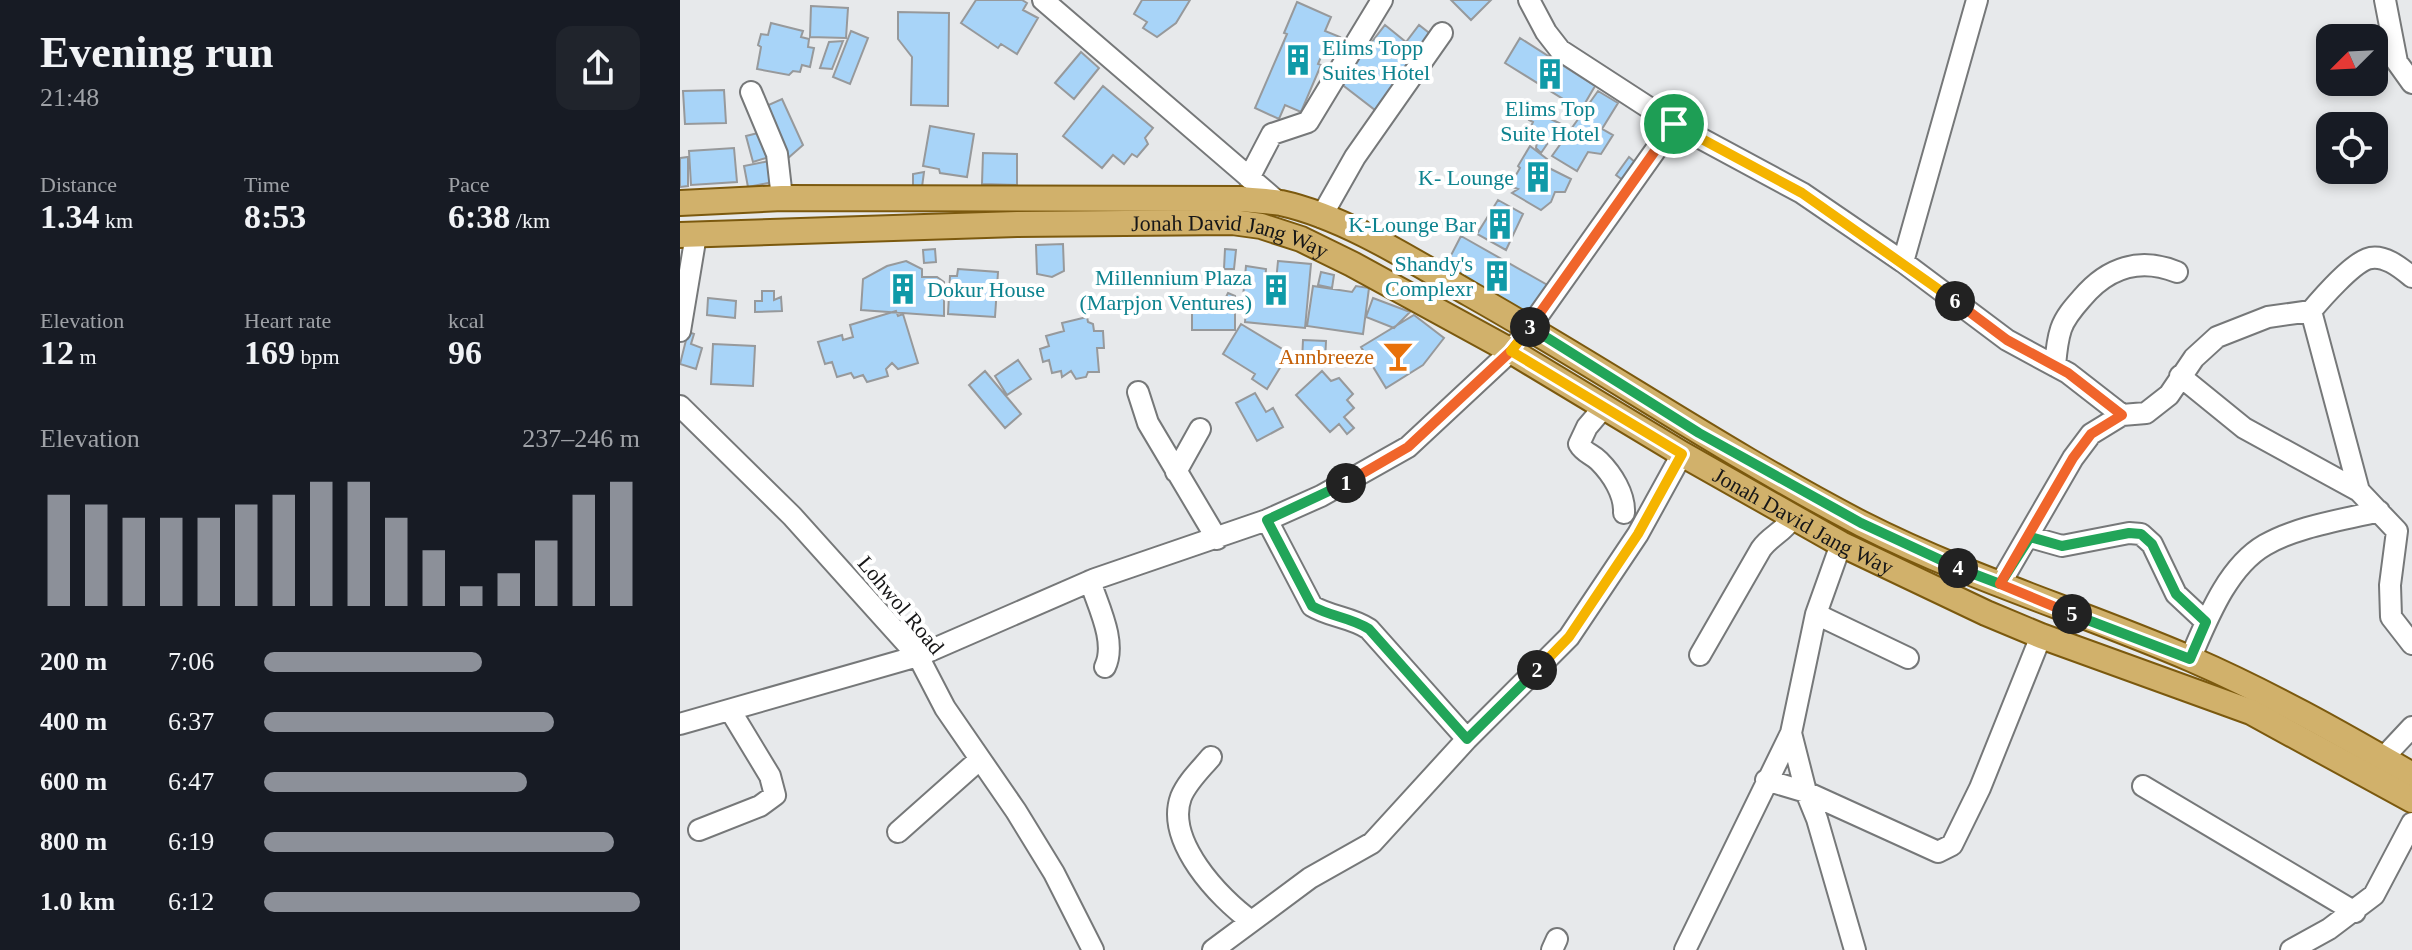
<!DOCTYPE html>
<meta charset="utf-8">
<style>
body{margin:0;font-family:Georgia,serif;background:#20242c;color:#f1f3f6;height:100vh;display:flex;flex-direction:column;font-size:30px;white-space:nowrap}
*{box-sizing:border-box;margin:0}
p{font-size:26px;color:#9ea1a6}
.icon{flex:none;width:44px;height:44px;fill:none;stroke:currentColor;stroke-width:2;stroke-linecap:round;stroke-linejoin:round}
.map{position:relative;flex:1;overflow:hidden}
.side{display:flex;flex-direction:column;background:#171b24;width:680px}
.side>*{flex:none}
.needle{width:52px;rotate:246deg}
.controls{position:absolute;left:1636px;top:24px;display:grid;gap:16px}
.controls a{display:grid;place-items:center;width:72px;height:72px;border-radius:16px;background:#171b24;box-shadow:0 4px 12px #0003;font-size:40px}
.pin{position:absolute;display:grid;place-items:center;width:68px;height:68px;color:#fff;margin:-34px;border:4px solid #fff;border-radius:50%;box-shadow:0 2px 8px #0007}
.km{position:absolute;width:40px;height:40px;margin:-20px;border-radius:50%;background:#222;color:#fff;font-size:22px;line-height:40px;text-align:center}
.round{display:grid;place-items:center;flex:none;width:84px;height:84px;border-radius:16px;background:#20242c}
.headline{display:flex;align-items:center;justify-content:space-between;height:136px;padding:0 40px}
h1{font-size:44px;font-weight:800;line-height:60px}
.stats{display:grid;grid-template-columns:repeat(3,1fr);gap:12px;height:136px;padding:8px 40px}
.stats div{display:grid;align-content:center}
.stats b{font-size:34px;font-weight:800}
.stats small{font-size:22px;font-weight:400}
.stats p{font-size:22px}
.chart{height:224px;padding:16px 40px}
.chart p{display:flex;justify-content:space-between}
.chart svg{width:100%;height:144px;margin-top:8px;stroke:#8c9099;stroke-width:6}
ul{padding:0 40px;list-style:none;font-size:26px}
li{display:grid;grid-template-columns:128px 96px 1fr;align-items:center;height:60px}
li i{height:20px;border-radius:10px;background:#8c9099}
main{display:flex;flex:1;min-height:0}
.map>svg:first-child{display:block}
.building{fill:#a8d4f8;stroke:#97999b;stroke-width:2}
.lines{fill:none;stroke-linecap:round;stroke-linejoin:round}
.minor-casing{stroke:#767879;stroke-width:24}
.major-casing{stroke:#7b590e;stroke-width:28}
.minor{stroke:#fff;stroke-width:20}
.major{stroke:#d1b16b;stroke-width:24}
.split-1-casing{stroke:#fff;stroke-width:16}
.split-2-casing{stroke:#fff;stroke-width:16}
.split-3-casing{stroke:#fff;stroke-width:16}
.split-4-casing{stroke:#fff;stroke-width:16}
.split-5-casing{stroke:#fff;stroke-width:16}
.split-6-casing{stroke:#fff;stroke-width:16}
.split-7-casing{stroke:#fff;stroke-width:16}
.split-1{stroke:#f0652b;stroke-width:10}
.split-2{stroke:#22a559;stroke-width:10}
.split-3{stroke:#f5b400;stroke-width:10}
.split-4{stroke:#22a559;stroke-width:10}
.split-5{stroke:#22a559;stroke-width:10}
.split-6{stroke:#f0652b;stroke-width:10}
.split-7{stroke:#f5b400;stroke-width:10}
.labels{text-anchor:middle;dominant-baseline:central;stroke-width:8;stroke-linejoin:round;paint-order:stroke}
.culture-label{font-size:22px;fill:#0d838f;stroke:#fff;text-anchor:end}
.street-label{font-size:22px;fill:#161617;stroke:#fff}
.food-label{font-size:22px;fill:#c56008;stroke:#fff;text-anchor:end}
</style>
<main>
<section class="side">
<div class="headline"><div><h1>Evening run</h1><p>21:48</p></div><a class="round"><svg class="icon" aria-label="share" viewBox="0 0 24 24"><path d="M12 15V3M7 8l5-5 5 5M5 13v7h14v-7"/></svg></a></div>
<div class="stats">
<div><p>Distance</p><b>1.34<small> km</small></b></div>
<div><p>Time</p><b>8:53</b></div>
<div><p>Pace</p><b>6:38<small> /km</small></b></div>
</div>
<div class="stats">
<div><p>Elevation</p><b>12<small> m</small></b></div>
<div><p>Heart rate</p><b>169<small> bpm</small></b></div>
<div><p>kcal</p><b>96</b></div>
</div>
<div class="chart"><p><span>Elevation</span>237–246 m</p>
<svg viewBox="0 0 160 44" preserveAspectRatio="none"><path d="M5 44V10M15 44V13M25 44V17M35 44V17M45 44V17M55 44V13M65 44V10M75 44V6M85 44V6M95 44V17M105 44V27M115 44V38M125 44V34M135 44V24M145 44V10M155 44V6"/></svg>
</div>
<ul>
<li><b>200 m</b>7:06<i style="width:58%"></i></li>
<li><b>400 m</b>6:37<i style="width:77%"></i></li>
<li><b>600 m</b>6:47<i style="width:70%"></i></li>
<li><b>800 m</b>6:19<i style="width:93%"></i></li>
<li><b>1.0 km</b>6:12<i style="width:100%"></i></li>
</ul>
</section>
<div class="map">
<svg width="1732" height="950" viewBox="0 0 1732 950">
<rect width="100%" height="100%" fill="#e7e9eb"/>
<path class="building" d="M296 0H342L347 3 343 10 358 18 337 54 321 44 318 48 281 23Z
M462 0H510L496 23 477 37 463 28 467 22 454 14Z
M771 0H811L791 20Z
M617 2 651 17 645 31 660 37 652 56 643 52 638 64 641 65 621 112 605 105 599 119 575 108 607 34 604 33Z
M131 6 168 8 166 38 130 37Z
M218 12 269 13 268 106 231 105 232 57 218 39Z
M91 23 123 31 121 37 129 39 128 47 134 48 130 67 122 65 120 72 113 71 109 75 77 69 81 47 78 45 81 34 88 35Z
M705 25 726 42 739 25 753 36 695 110 660 83Z
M171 31 188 38 170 84 153 77Z
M840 38 915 86 901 110 825 63Z
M163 41 152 69 140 68 149 42Z
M401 52 419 68 394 99 375 83Z
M423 86 473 128 465 138 468 144 457 157 452 154 444 164 433 155 422 168 383 136Z
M44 90 46 123 5 124 3 91Z
M918 91 938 103 922 129 933 135 921 154 908 152 897 171 872 156Z
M102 99 123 145 107 159 84 107Z
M852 110 881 124 861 153 856 148 857 142 855 143 858 132 850 129 853 122 849 120Z
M250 126 294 134 287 177 260 173 259 169 243 166Z
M82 132 89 157 73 162 66 136Z
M850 146 867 159 863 165 891 179 885 192H875L871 202 861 210 832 193 838 189 825 184 832 173 836 175 840 168 838 166Z
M54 148 57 182 11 185 9 151Z
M303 153 337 154V185L302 184Z
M8 157V186L0 187V158Z
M949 157 956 163 944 181 936 175Z
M89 161 93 182 68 187 64 166Z
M244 172 242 187 233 190V174Z
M818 200 843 214 826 250 797 234Z
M781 236 871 287 849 319 766 265Z
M383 244 384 271 372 277 357 274 356 245Z
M255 249 256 262 244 263 243 250Z
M545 249 556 250 554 269H544Z
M226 261 242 269V277H257L264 282V316L181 310 183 279 207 266Z
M598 261 631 264 625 328 565 322 567 297H563L566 266 586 269 585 281 596 282Z
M278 269 318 272 315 317 268 314 270 276H277Z
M641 272 654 275 652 288 638 285Z
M633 286 672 292 676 286 689 288 683 334 627 326Z
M82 291H94V300L101 297 102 311 75 312V301H82Z
M548 293 555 296V330H512V310L533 309 538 300 543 303Z
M28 298 56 301 55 318 27 315Z
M693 298 730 312 714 328 686 317Z
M216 311 218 316 223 314 238 363 218 369 212 363 206 369 208 376 187 382 183 375 174 378 171 373 157 377 152 362 145 364 138 342 162 335 163 340 173 337 170 325Z
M734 315 764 338 743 365 706 388 681 347Z
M407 317 408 322 413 324 414 331H423L424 348H417L419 372H408L406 377 396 379 391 371 382 377 381 371 372 373 369 360 363 362 360 349 369 346 366 336 384 331 382 323Z
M561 324 609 353 587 389 572 379 575 374 543 354Z
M8 332 14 334 11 344 22 348 16 369 0 364Z
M623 340 646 341 645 362 622 361Z
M33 344 75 346 73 386 31 384Z
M338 360 351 379 327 395 315 376Z
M305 371 341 414 325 428 289 385Z
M642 371 651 381 659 378 673 394 667 400 674 408 664 417 674 428 667 434 659 424 650 432 616 395Z
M575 393 586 412 593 408 603 427 577 441 556 403Z"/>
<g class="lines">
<defs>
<path id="minor" d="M363 0 599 203
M849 0 866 32 880 50 994 124 1122 193 1223 262 1327 340 1388 373 1442 415
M1705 0 1717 62 1732 83
M71 92 97 154 102 198
M569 178 592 134 628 122 702 0
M641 217 675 157 762 33
M1223 262 1297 0
M1631 311 1679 491 1717 531 1710 585 1711 617 1732 644
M0 331 16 235
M1375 366C1376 354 1377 341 1381 329 1385 317 1394 307 1402 298 1428 267 1460 257 1497 272
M1500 376 1564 428 1679 491
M458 392 468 423 537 539
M0 406 112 516 238 656 265 708 336 811 374 873 413 950
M924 407 907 427 899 444C904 453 912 454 919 461 932 474 945 494 944 513
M496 472 520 429
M587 520 632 606C650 617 671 617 689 629L787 739
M1350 537 1382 546 1449 533 1461 534 1472 544 1496 594 1526 622
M410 581C418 606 437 642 425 667
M1320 584 1393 458 1411 434 1442 415 1466 413 1489 395 1514 358 1537 337 1588 317 1631 311C1642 298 1671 265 1687 259 1703 253 1721 268 1732 277
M1136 614 1228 658
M1020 655 1081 549C1091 535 1102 534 1113 517
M1510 659C1527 620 1547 567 1585 545 1618 526 1663 520 1699 511
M0 724 238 656 415 579 587 520 641 496 728 447 831 351 850 327 994 124
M1111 733 1126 792 1137 819 1175 950
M531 757C521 769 507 782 501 797 485 841 539 898 571 921
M1703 758 1732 727
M1086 780 1126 792 1258 852 1272 845 1300 788 1361 636
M1463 786 1675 912
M19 830 80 806 95 795 90 776 50 710
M218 832 299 760
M533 950 630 878 692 843 787 739 889 637 958 534 1002 454
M872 950 877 939
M1005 950 1111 733 1136 614 1161 544
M1611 950 1649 929 1694 895 1732 823"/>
<g id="major">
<path d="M0 203 102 198 561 199C574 200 588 201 601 203 665 217 733 261 790 294 922 368 1047 454 1182 524 1288 578 1402 612 1511 659 1587 692 1660 733 1732 775"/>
<path id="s1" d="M0 235 337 224 552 222 581 226 621 239 672 264 831 351 1002 454 1161 544 1306 613 1361 636 1571 712 1732 800"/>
</g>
</defs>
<use href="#minor" class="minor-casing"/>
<use href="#major" class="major-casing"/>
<use href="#minor" class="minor"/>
<use href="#major" class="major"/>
</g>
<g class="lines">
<defs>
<path id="split-1" d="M666 483 728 447 831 351 850 327 994 124"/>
<path id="split-2" d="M666 483 587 520 632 606C651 617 670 617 689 629L787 739 857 670"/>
<path id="split-3" d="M850 327 831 351 1002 454 958 534 889 637 857 670"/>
<path id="split-4" d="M850 327 1019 433 1181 523 1278 568"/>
<path id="split-5" d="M1278 568 1320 584 1350 537 1382 546 1449 533 1461 534 1472 544 1496 594 1526 622 1510 659 1392 614"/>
<path id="split-6" d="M1275 301 1327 340 1388 373 1442 415 1411 434 1393 458 1320 584 1392 614"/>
<path id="split-7" d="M994 124 1122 193 1275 301"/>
</defs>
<use href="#split-1" class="split-1-casing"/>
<use href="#split-2" class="split-2-casing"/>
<use href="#split-3" class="split-3-casing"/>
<use href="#split-4" class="split-4-casing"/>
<use href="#split-5" class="split-5-casing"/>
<use href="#split-6" class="split-6-casing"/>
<use href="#split-7" class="split-7-casing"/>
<use href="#split-1" class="split-1"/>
<use href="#split-2" class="split-2"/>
<use href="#split-3" class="split-3"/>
<use href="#split-4" class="split-4"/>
<use href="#split-5" class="split-5"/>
<use href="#split-6" class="split-6"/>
<use href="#split-7" class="split-7"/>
</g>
<defs>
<symbol id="building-bare" viewBox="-9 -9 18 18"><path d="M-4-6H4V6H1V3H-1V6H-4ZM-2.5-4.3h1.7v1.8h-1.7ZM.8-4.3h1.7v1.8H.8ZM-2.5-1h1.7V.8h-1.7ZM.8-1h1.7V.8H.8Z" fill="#0f9aa8" stroke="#fff" stroke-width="2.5" paint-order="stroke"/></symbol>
<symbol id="bar-bare" viewBox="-9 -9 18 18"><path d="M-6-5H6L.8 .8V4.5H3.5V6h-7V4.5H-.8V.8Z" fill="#e8710a" stroke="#fff" stroke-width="2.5" paint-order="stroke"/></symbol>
</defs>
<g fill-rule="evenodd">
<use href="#building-bare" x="596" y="38" width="44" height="44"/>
<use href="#building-bare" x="848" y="52" width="44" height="44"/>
<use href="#building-bare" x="836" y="155" width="44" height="44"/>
<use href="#building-bare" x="798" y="202" width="44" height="44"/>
<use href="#building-bare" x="795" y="254" width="44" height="44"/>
<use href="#building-bare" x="201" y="267" width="44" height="44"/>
<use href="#building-bare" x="574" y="268" width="44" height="44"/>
<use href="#bar-bare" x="696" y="334" width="44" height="44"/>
</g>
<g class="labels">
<g class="culture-label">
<text x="642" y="47" text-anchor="start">Elims Topp<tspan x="642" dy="25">Suites Hotel</tspan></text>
<text x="870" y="108" text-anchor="middle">Elims Top<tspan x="870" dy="25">Suite Hotel</tspan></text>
<text x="834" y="177">K- Lounge</text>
<text x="796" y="224">K-Lounge Bar</text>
<text x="793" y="263">Shandy's<tspan x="793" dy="25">Complexr</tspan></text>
<text x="572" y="277">Millennium Plaza<tspan x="572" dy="25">(Marpjon Ventures)</tspan></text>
<text x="247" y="289" text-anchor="start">Dokur House</text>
</g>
<g class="street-label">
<text stroke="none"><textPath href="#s1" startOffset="552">Jonah David Jang Way</textPath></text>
<text stroke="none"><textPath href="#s1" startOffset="1200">Jonah David Jang Way</textPath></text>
<text transform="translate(221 605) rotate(50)">Lohwol Road</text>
</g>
<g class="food-label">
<text x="694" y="356">Annbreeze</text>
</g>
</g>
</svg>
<div class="controls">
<a><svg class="needle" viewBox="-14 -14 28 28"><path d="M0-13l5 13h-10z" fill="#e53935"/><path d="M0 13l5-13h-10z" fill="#9ea1a6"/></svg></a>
<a><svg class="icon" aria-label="locate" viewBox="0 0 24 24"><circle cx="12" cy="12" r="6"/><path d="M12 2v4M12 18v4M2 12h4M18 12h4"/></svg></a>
</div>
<div class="pin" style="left:994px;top:124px;background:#1e9e55"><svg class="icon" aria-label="arrive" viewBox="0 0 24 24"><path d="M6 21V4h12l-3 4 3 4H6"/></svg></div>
<b class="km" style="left:666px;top:483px">1</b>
<b class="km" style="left:857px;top:670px">2</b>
<b class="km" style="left:850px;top:327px">3</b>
<b class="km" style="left:1278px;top:568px">4</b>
<b class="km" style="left:1392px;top:614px">5</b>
<b class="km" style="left:1275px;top:301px">6</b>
</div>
</main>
